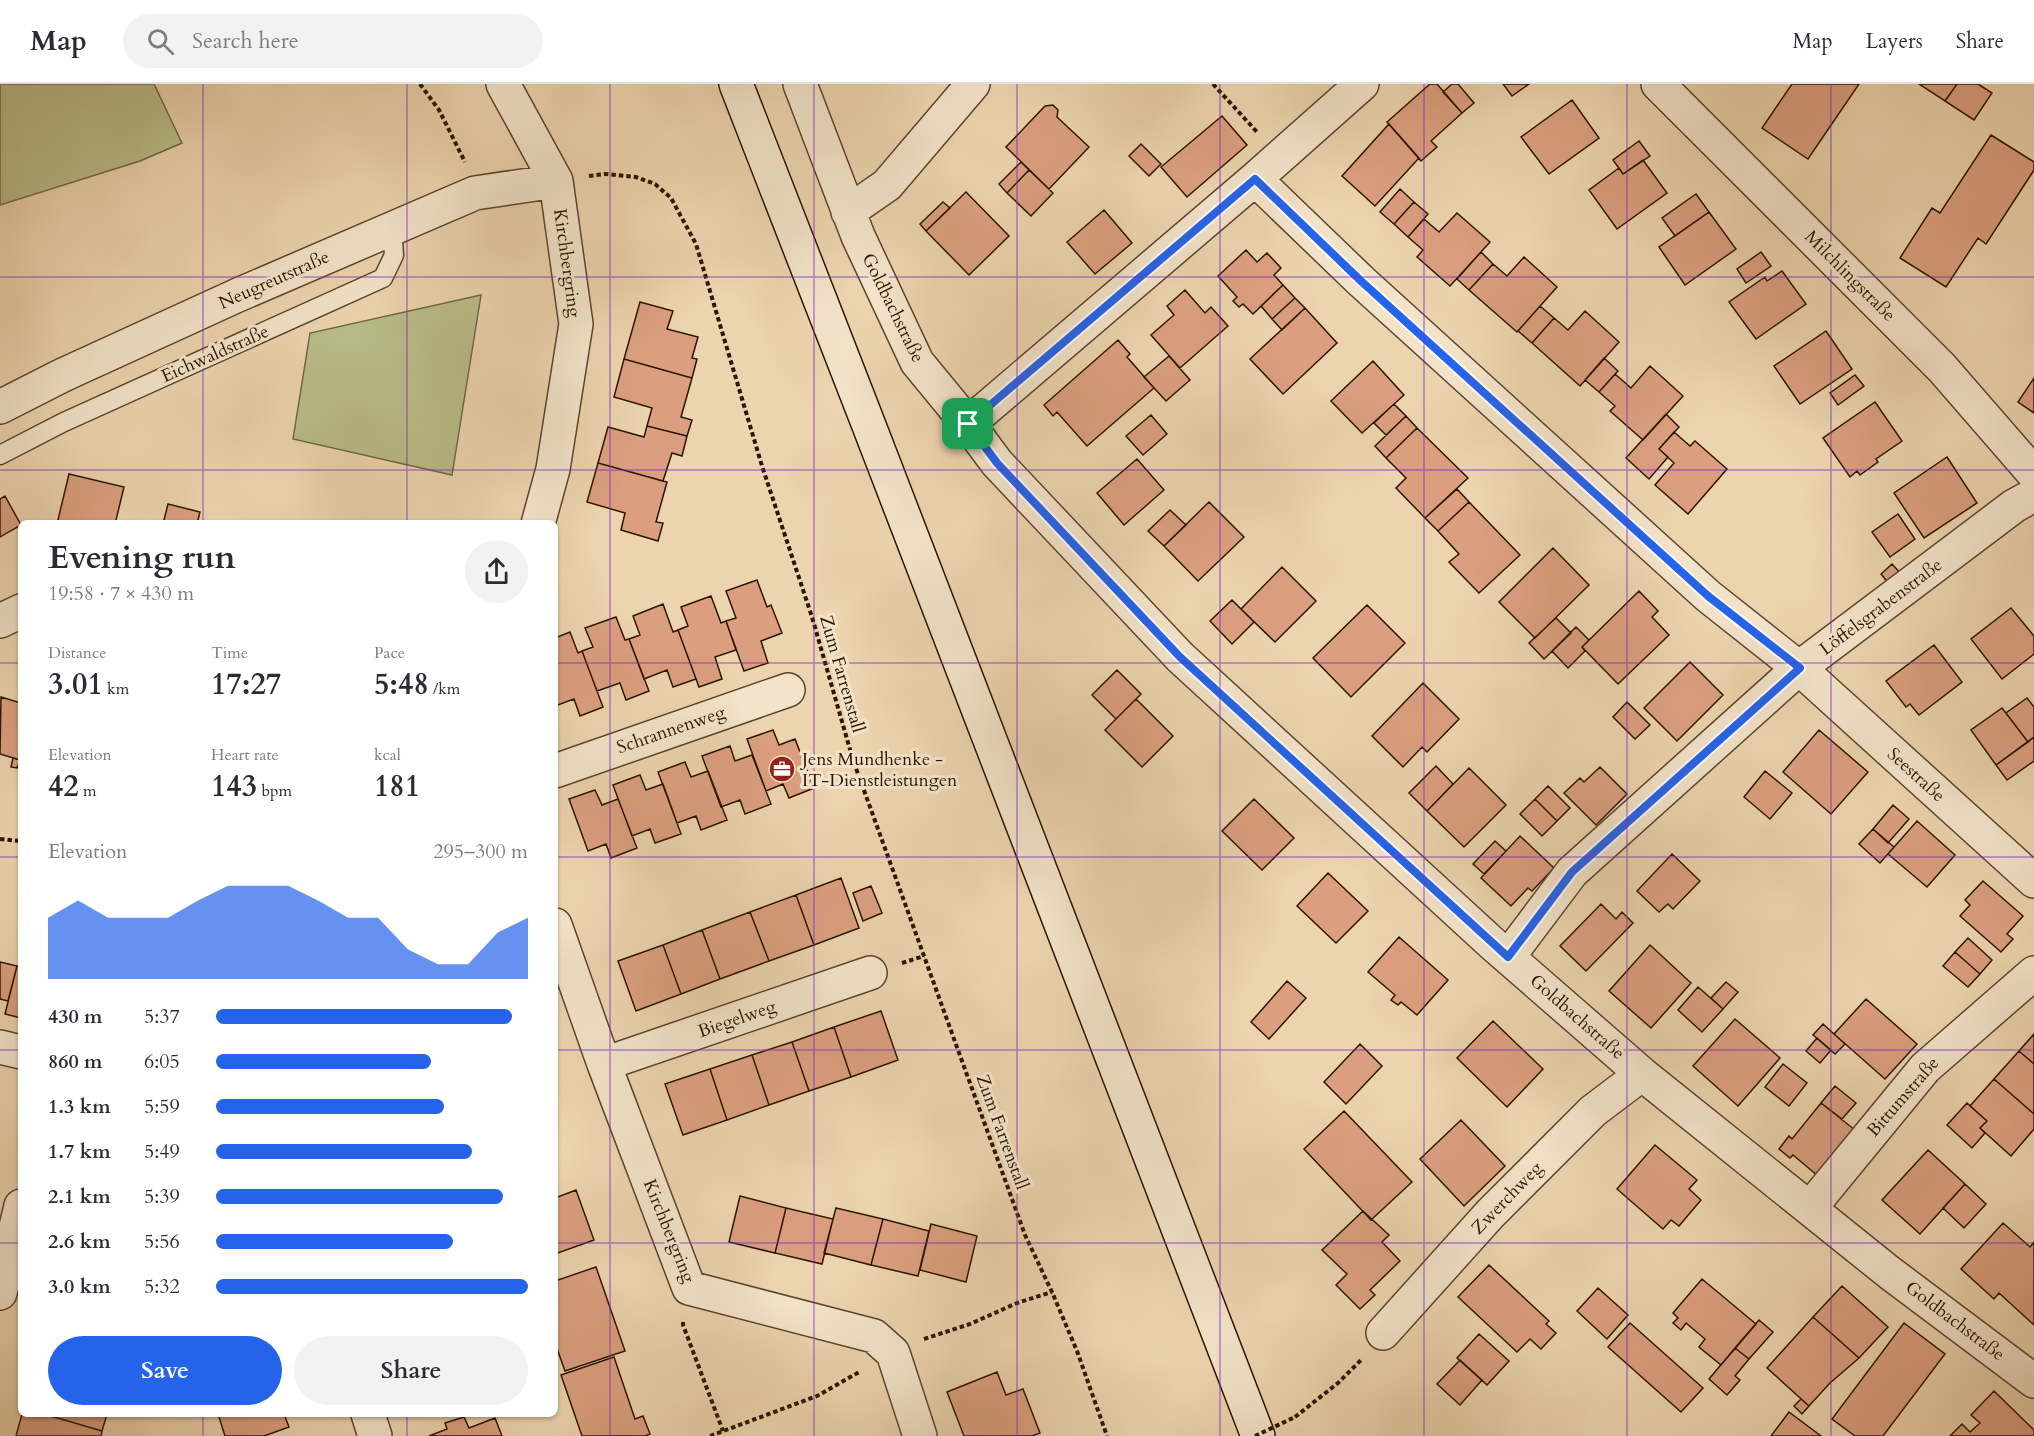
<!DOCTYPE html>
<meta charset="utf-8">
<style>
body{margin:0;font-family:Cardo,serif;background:#f2f2f3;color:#2b2b33;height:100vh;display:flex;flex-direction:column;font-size:22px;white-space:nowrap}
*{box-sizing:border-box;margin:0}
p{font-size:20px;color:#7c7c81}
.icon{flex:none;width:33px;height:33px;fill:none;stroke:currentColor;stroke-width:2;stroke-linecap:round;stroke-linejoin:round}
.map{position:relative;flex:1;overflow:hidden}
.panel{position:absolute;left:18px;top:436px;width:540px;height:897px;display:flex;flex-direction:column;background:#fff;border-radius:9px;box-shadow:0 2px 4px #0004}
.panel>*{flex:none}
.pin{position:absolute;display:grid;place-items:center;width:51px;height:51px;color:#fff;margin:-26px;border-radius:12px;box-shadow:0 3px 9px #0006}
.round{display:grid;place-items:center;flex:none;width:63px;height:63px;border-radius:32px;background:#f2f2f3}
.overview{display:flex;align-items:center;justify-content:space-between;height:102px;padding:0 30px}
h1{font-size:33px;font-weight:700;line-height:45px}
.figures{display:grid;grid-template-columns:repeat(3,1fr);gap:9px;height:102px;padding:6px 30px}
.figures div{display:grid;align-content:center}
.figures b{font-size:30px;font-weight:700}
.figures small{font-size:16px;font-weight:400}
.figures p{font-size:16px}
.chart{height:168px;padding:12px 30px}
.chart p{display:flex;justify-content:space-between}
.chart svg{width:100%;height:108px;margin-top:6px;fill:#2563eb;opacity:.7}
.cta{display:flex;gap:12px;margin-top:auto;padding:12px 30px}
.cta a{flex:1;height:69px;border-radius:36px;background:#2563eb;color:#fff;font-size:24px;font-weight:700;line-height:69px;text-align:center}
.cta a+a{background:#f2f2f3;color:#2b2b33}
ul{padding:0 30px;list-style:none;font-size:20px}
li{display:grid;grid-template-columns:96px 72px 1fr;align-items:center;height:45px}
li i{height:15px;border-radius:8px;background:#2563eb}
header{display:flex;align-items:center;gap:36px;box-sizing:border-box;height:84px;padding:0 30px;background:#fff;border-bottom:2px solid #e1e1e2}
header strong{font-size:28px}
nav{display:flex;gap:33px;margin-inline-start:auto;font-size:21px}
.search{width:420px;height:54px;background:#f2f2f3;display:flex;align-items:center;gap:15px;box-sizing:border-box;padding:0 21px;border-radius:33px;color:#7c7c81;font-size:22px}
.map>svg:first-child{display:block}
.green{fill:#b9bc89;stroke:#726846;stroke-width:1.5}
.building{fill:#db9f7f;stroke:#2c1502;stroke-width:1.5}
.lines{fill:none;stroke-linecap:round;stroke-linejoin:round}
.service-casing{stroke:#5c452d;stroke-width:21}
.minor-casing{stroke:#5c452d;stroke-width:36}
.secondary-casing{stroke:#2c1502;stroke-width:36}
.path{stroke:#2c1502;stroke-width:4;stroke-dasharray:4.5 3;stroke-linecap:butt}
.service{stroke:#f3e3ca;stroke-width:18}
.minor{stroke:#f3e3ca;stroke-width:33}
.secondary{stroke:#f3e3ca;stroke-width:33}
.path-bridge{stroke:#2c1502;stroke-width:4;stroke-dasharray:4.5 3;stroke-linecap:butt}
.route-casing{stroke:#fff;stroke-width:12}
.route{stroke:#2563eb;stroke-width:8}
.grid{fill:none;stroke:#7b2cbf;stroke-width:1.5;stroke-opacity:0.55}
.labels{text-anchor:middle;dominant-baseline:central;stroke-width:6;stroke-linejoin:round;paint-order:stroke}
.street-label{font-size:18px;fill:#2c1502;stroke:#f3e3ca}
.poi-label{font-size:18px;fill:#2c1502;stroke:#f3e3ca;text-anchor:start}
</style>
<header>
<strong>Map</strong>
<div class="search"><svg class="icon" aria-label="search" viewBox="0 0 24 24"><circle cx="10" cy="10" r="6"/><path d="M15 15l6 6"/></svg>Search here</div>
<nav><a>Map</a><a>Layers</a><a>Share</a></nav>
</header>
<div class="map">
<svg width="2034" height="1352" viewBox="0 0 2034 1352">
<rect width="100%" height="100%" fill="#ecd4ae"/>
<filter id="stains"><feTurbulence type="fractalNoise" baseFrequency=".00333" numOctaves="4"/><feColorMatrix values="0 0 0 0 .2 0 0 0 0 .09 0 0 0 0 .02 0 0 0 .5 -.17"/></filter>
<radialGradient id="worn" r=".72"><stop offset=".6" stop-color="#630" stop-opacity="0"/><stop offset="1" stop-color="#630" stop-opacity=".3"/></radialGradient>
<path class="green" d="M0 0H154L182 59 140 77 0 121Z
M481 211 452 391 293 355 310 249Z"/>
<path class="building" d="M1430 0H1437L1462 29 1431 57 1437 63 1421 77 1387 38Z
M1452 0H1458L1474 19 1462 29 1443 8Z
M1503 0H1529L1512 12Z
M1792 0H1859L1808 75 1762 44Z
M1919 0H1957L1945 17Z
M1957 0H1978L1992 9 1974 36 1945 17Z
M1572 16 1599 54 1549 90 1521 53Z
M1053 21 1058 26 1057 33 1089 63 1049 105 1006 63 1045 22Z
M1222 32 1247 61 1187 113 1161 83Z
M1389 40 1419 74 1375 122 1342 92Z
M1991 51 2034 78V86L1986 160 1978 154 1946 203 1900 174 1932 124 1940 129Z
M1639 57 1650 72 1623 90 1613 76Z
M1141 60 1161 80 1149 92 1129 72Z
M1643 76 1667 109 1617 145 1589 106 1619 84 1623 90Z
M1021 78 1029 86 1007 109 999 100Z
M1029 86 1053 109 1031 132 1007 109Z
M1400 105 1414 118 1394 140 1380 128Z
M966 108 1009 152 969 191 926 147Z
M1696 110 1709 128 1675 152 1662 134Z
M943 118 950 124 926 147 920 140Z
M1414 118 1428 130 1408 153 1394 140Z
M1104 126 1132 159 1095 190 1067 158Z
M1709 128 1736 165 1685 201 1659 163Z
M1457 129 1490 158 1450 202 1417 173 1423 166 1408 153 1424 135 1439 148Z
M1246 166 1257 178 1267 169 1281 184 1274 191 1283 201 1253 230 1243 220 1239 223 1233 217 1237 213 1218 192Z
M1481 168 1493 180 1469 206 1457 195Z
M1761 168 1771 182 1746 199 1737 185Z
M1524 173 1557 203 1517 248 1469 206 1493 180 1507 192Z
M1782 187 1806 220 1756 255 1729 218 1765 193 1767 197Z
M1283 201 1295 214 1272 235 1261 222Z
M1185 206 1205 229 1211 223 1228 242 1180 284 1151 251 1174 231 1167 222Z
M1295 214 1305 224 1282 246 1272 235Z
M640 218 673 227 667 245 698 253 692 274 697 275 692 294 624 275Z
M1540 222 1554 234 1532 259 1518 247Z
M1305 224 1337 259 1283 310 1250 275Z
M1585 227 1619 258 1580 302 1532 259 1554 234 1568 246Z
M1826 247 1852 285 1800 320 1774 282Z
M1118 256 1130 270 1127 273 1154 304 1087 362 1057 328 1053 332 1044 321Z
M1169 272 1190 296 1166 317 1144 293Z
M1604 274 1618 287 1599 308 1585 296Z
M624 275 692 294 681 333 692 336 687 352 647 342 652 324 614 313Z
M1373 277 1404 311 1362 349 1331 317Z
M1650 282 1683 312 1643 356 1610 327 1615 322 1599 308 1615 290 1631 304Z
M1855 291 1864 302 1838 321 1830 309Z
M2034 294V329L2018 318Z
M1875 318 1902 357 1876 375 1878 378 1860 391 1857 387 1850 393 1823 354Z
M1394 320 1406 332 1386 351 1374 339Z
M1666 330 1679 343 1659 365 1668 373 1649 395 1626 374Z
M1151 331 1167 350 1143 371 1126 352Z
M1406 332 1417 344 1386 374 1375 362Z
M647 342 687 352 682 372 672 369 663 397 598 379 608 343 644 353Z
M1417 344 1468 394 1425 434 1396 404 1406 394 1386 374Z
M1674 348 1690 362 1695 357 1727 385 1688 430 1655 401 1674 379 1659 365Z
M1947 373 1977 419 1924 454 1894 409Z
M1137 375 1164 406 1124 441 1097 409Z
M598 379 667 398 656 438 663 439 658 457 621 446 625 429 587 418Z
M69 390 124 403 115 440H57Z
M1457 405 1469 418 1438 447 1425 434Z
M5 412 21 441 0 453V415Z
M1209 418 1244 453 1198 497 1164 462Z
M1469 418 1520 471 1479 509 1449 478 1459 470 1438 447Z
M168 420 200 428 197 440H163Z
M1170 426 1186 441 1164 462 1148 447Z
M1898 430 1915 455 1890 473 1872 448Z
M1553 464 1589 501 1535 554 1499 518Z
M1892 480 1902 491 1890 501 1881 490Z
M1282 483 1316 517 1275 558 1241 525Z
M757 496 767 523 771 521 782 549 761 557 768 579 744 587 726 537 736 534 726 507Z
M1639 507 1658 527 1652 533 1669 551 1618 600 1582 563Z
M711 512 721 539 726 537 736 566 715 573 722 595 699 603 678 546 688 542 681 523Z
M1232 516 1254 538 1232 560 1210 537Z
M663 520 673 548 678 546 696 595 673 603 667 586 644 595 629 555 640 551 633 532Z
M1367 521 1405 559 1351 613 1313 574Z
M2011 524 2034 552V570L2002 595 1971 555Z
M616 533 625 556 629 555 649 607 626 616 620 599 597 607 582 567 593 563 585 544Z
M1556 534 1571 549 1544 575 1529 559Z
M1576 543 1589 556 1582 563 1585 567 1568 584 1552 567Z
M570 548 578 569 582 567 603 623 580 632 574 615 555 622V554Z
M1934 561 1962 598 1919 631 1910 620 1906 623 1886 597Z
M1690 578 1723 611 1677 657 1644 624Z
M1117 586 1141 610 1116 635 1092 611Z
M1423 599 1459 635 1427 668 1422 663 1403 683 1372 652Z
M1 613 21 619 20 676 0 670Z
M2027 614 2034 623V653L2028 658 2006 629Z
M1136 615 1173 652 1142 683 1105 646Z
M1627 618 1650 641 1635 655 1613 633Z
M2002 624 2028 658 1996 681 1971 646Z
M773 646 779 661 795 655 814 704 789 714 783 700 766 707 747 655Z
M1819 646 1868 688 1831 730 1783 688Z
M2034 653V677L2007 696 1996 681Z
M730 662 735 677 752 671 771 720 745 730 740 716 721 723 702 672Z
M13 674 20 676 17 684 11 683Z
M685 678 691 693 708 687 727 736 701 746 696 732 677 739 658 688Z
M1436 682 1453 700 1427 727 1409 709Z
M1600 683 1627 710 1596 741 1564 709 1580 694 1584 698Z
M1469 684 1506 721 1464 763 1427 727Z
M1765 687 1792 709 1770 735 1744 713Z
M640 691 646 706 663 700 681 750 655 759 650 745 632 752 613 701Z
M1548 702 1570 724 1557 737 1535 715Z
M595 706 602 721 618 715 637 764 611 774 606 760 588 767 569 715Z
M1254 715 1294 754 1262 786 1222 747Z
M1535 715 1557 737 1542 752 1520 730Z
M1893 721 1909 735 1888 759 1873 745Z
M1917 737 1955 771 1927 803 1888 770Z
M1873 745 1894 763 1880 779 1859 760Z
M1520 752 1554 784 1532 807 1528 804 1511 822 1481 794Z
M1495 757 1506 767 1484 790 1473 780Z
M1672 770 1700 797 1673 825 1668 820 1659 828 1637 807Z
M1328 789 1368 827 1336 859 1297 822Z
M841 794 859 844 814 861 796 811Z
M1983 797 2023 832 2007 850 2013 855 2001 868 1960 832 1970 821 1965 816Z
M871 802 882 829 863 837 853 809Z
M796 811 814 861 769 877 750 828Z
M1601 820 1616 835 1622 828 1633 839 1586 887 1560 862Z
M750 828 769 877 720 895 702 846Z
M702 846 720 895 681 910 663 861Z
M1399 853 1448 896 1417 931 1401 918 1398 921 1391 916 1395 911 1368 888Z
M1968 854 1992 876 1980 890 1955 868Z
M663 861 681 910 636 927 618 877Z
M1650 861 1691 899 1651 944 1609 907Z
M1955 868 1980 890 1968 903 1943 882Z
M0 878 17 882 8 917 0 915Z
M17 882 21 883V934L5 930Z
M1287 897 1306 914 1269 955 1251 938Z
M1726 898 1738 908 1723 925 1711 914Z
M1698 903 1723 925 1702 948 1678 926Z
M1866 915 1917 960 1885 995 1834 950Z
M881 927 898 976 851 993 834 943Z
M1735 935 1780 974 1738 1022 1693 982Z
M1493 937 1543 985 1507 1023 1457 974Z
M1823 940 1845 960 1835 970 1813 951Z
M834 943 851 993 809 1007 792 958Z
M2034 950V980L2019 967Z
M1817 954 1831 966 1820 979 1806 967Z
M792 958 809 1007 769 1021 752 971Z
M1360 960 1382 982 1346 1020 1324 998Z
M2019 967 2034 980V1030L1994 995Z
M752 971 769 1021 727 1036 710 985Z
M1783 980 1807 999 1789 1022 1765 1003Z
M710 985 727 1036 683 1051 665 1000Z
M1994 995 2034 1030V1045L2011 1072 1980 1044 1987 1037 1970 1022Z
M1835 1002 1856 1019 1842 1035 1821 1019Z
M1821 1019 1855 1046 1818 1092 1793 1071 1790 1074 1779 1065 1789 1052 1792 1055Z
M1967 1019 1987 1037 1980 1044 1985 1049 1972 1064 1947 1041Z
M1344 1027 1412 1098 1371 1136 1304 1065Z
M1461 1036 1505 1082 1464 1122 1420 1075Z
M1655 1061 1697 1096 1689 1105 1701 1116 1679 1142 1671 1136 1663 1145 1617 1105Z
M1928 1066 1965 1100 1920 1150 1882 1116Z
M1965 1100 1986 1120 1964 1144 1943 1124Z
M576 1106 594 1156 555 1170V1114Z
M740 1112 786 1124 775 1169 729 1158Z
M786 1124 833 1135 822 1180 775 1169Z
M836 1124 883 1135 871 1181 824 1169Z
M1363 1127 1389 1151 1382 1158 1400 1177 1370 1206 1375 1211 1360 1225 1336 1201 1347 1190 1322 1166Z
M883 1135 929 1147 918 1192 871 1181Z
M2003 1139 2030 1163 2034 1158V1241L1999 1209 1994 1215 1961 1185Z
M931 1140 977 1152 966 1198 920 1186Z
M1489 1181 1549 1237 1546 1240 1556 1249 1541 1265 1530 1255 1517 1268 1458 1213Z
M596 1183 625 1267 565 1287 555 1259V1197Z
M1702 1195 1756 1240 1721 1281 1699 1263 1705 1255 1686 1239 1681 1246 1673 1239 1678 1234 1673 1229Z
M1842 1202 1888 1243 1859 1274 1813 1233Z
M1598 1204 1628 1231 1607 1255 1577 1227Z
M1813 1233 1859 1274 1830 1299 1809 1322 1767 1284Z
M1759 1236 1773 1248 1749 1275 1735 1264Z
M1630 1239 1703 1304 1681 1328 1608 1263Z
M1904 1239 1945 1270 1883 1352H1855L1832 1335Z
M1479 1250 1509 1277 1487 1301 1457 1274Z
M1735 1264 1749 1275 1735 1292 1740 1296 1727 1311 1709 1295Z
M614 1273 635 1335 643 1332 650 1350 645 1352H582L561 1291Z
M1460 1276 1482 1296 1460 1321 1437 1300Z
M997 1288 1006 1311 1023 1305 1040 1349 1032 1352H964L947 1308Z
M1994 1307 2034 1346V1352H1950L1962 1340 1970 1348 1980 1339 1971 1331Z
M1801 1315 1809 1322 1802 1330 1794 1322Z
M1789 1328 1821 1352H1771Z
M22 1330H44L102 1347 101 1352H16Z
M44 1330H107L102 1347Z
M218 1330H284L289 1343 264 1352H225Z
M464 1333 469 1344 495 1334 502 1352H429L447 1345 445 1339Z"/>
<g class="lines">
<defs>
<path id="service" d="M0 371 64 338 383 194 394 171 392 144"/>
<path id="minor" d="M503 0 556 97 576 240 553 385 538 440
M800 0 858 152 917 278 968 340 997 379 1180 573 1495 862 1642 990 1890 1189 2034 1297
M1658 0 1942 284 2034 390
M1255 95 1361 197 1708 512 1799 584 2034 797
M848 128 887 101 973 0
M0 323 63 291 238 211 475 109 556 97
M968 340 1255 95 1362 0
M0 537 21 527
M555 687 788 606
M555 841 604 980 689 1204 874 1252 893 1269 920 1352
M1508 873 1572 788 1799 584 2014 422 2034 411
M0 963 21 968
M604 980 870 889
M1810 1124 1925 984 2034 889
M0 1209 21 1122
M1383 1249 1490 1130 1593 1027 1642 990
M368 1330 375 1352"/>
<path id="secondary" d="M736 0 868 339 1258 1352"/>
</defs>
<use href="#service" class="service-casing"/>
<use href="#minor" class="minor-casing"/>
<use href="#secondary" class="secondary-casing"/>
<path class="path" d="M420 0 439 26 465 78
M1213 0 1257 48
M589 92 605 90 636 93 655 100 671 114 696 160 762 382 812 533 853 676 1025 1151 1052 1208 1077 1267 1107 1352
M0 755 21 757
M902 879 924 872
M683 1238V1241L723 1347
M924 1255 970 1240 1017 1219 1052 1208
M1295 1333 1338 1299 1362 1275
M710 1352 817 1312 861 1287"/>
<use href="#service" class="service"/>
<use href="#minor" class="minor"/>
<use href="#secondary" class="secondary"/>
<path class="path-bridge" d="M1255 1352 1295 1333"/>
</g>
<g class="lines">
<defs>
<path id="route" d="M1255 95 1361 197 1708 512 1800 584 1572 788 1508 873 1180 573 997 379 968 340Z"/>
</defs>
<use href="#route" class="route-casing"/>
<use href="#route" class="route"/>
</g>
<path class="grid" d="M203 0V440M407 0V440M610 0V1352M814 0V1352M1017 0V1352M1220 0V1352M1424 0V1352M1627 0V1352M1831 0V1352M0 193H2034M0 386H2034M0 579H21M555 579H2034M0 773H21M555 773H2034M0 966H21M555 966H2034M0 1159H21M555 1159H2034M203 1330V1352M407 1330V1352"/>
<defs>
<symbol id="office-disc" viewBox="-11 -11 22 22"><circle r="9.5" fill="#8f2418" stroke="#f3e3ca"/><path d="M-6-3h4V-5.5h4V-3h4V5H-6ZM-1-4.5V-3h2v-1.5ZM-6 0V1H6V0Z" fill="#fff"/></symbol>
</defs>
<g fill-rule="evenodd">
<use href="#office-disc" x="767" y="670" width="30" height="30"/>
</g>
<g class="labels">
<g class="street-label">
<text transform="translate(567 179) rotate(82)">Kirchbergring</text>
<text transform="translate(1850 192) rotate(45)">Milchlingstraße</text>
<text transform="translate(274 196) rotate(-24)">Neugreutstraße</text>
<text transform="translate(893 224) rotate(64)">Goldbachstraße</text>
<text transform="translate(215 270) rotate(-24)">Eichwaldstraße</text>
<text transform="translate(1881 523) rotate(-37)">Löffelsgrabenstraße</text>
<text transform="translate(842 590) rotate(74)">Zum Farrenstall</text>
<text transform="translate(671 646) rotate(-19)">Schrannenweg</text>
<text transform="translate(1916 691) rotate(42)">Seestraße</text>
<text transform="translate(1577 933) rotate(41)">Goldbachstraße</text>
<text transform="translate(737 935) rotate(-19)">Biegelweg</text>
<text transform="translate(1903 1013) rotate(-49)">Bittumstraße</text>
<text transform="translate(1002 1048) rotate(70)">Zum Farrenstall</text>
<text transform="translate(1507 1114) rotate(-46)">Zwerchweg</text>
<text transform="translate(669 1147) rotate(68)">Kirchbergring</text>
<text transform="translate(1955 1237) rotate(37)">Goldbachstraße</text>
</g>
<g class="poi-label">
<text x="802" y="675">Jens Mundhenke -<tspan x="802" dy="21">IT-Dienstleistungen</tspan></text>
</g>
</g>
<rect width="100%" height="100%" filter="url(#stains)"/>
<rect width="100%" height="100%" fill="url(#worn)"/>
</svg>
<div class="pin" style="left:968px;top:340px;background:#1e9e55"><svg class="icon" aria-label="arrive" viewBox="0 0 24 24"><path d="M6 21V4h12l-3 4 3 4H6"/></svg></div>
<section class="panel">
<div class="overview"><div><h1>Evening run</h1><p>19:58 · 7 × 430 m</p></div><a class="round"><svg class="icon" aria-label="share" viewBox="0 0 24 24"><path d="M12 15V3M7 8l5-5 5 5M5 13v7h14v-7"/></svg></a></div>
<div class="figures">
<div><p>Distance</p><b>3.01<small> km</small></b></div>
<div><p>Time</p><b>17:27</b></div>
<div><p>Pace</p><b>5:48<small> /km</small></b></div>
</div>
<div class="figures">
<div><p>Elevation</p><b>42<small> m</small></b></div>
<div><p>Heart rate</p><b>143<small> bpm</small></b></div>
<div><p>kcal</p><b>181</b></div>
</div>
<div class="chart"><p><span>Elevation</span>295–300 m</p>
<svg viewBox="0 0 160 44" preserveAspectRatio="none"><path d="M0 44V19L10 12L20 19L30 19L40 19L50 12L60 6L70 6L80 6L90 12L100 19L110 19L120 32L130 38L140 38L150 25L160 19V44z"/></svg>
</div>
<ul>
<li><b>430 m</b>5:37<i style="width:95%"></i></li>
<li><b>860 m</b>6:05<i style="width:69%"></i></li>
<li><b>1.3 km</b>5:59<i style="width:73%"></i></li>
<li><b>1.7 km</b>5:49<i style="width:82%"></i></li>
<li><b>2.1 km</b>5:39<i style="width:92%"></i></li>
<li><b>2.6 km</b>5:56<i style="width:76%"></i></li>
<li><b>3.0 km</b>5:32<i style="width:100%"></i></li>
</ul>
<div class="cta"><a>Save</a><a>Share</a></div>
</section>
</div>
